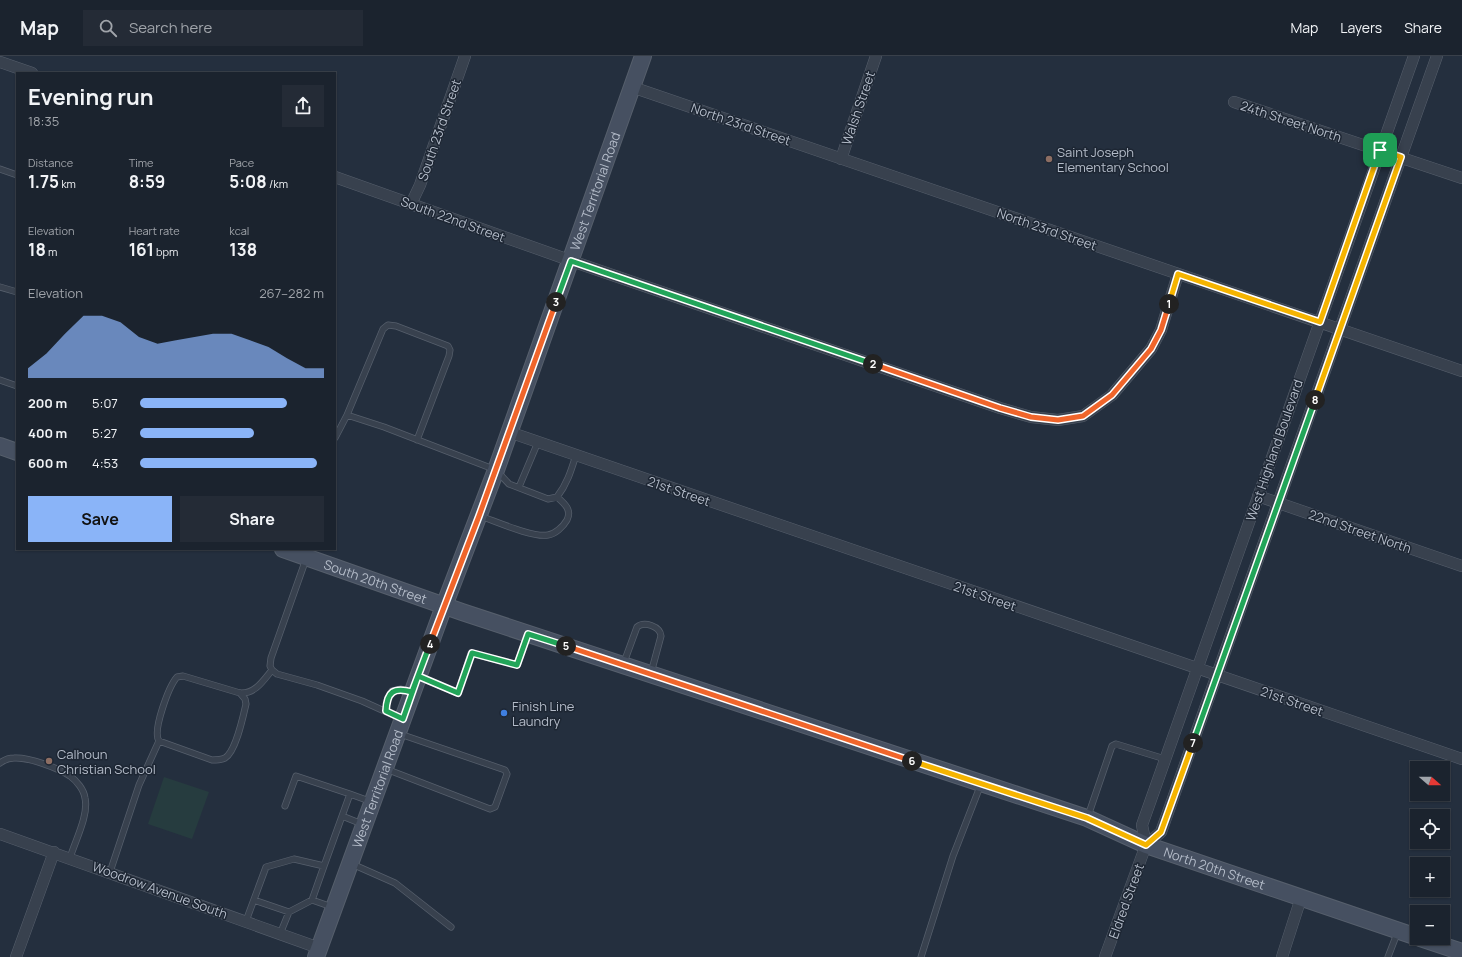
<!DOCTYPE html>
<meta charset="utf-8">
<style>
body{margin:0;font-family:Manrope,sans-serif;background:#242b36;color:#f1f3f6;height:100vh;display:flex;flex-direction:column;font-size:15px;white-space:nowrap}
*{box-sizing:border-box;margin:0}
p{font-size:13px;color:#a0a4aa}
.icon{flex:none;width:22px;height:22px;fill:none;stroke:currentColor;stroke-width:2;stroke-linecap:round;stroke-linejoin:round}
.map{position:relative;flex:1;overflow:hidden}
.details{position:absolute;left:16px;top:16px;width:320px;height:478px;display:flex;flex-direction:column;background:#1b232e;border-radius:0px;box-shadow:0 1px 3px #0004,0 0 0 1px #39404a}
.details>*{flex:none}
.needle{width:26px;rotate:110deg}
.buttons{position:absolute;left:1410px;top:705px;display:grid;gap:8px}
.buttons a{display:grid;place-items:center;width:40px;height:40px;border-radius:0px;background:#1b232e;box-shadow:0 1px 3px #0004,0 0 0 1px #39404a;font-size:20px}
.pin{position:absolute;display:grid;place-items:center;width:34px;height:34px;color:#fff;margin:-17px;border-radius:8px;box-shadow:0 2px 6px #0006}
.km{position:absolute;width:20px;height:20px;margin:-10px;border-radius:50%;background:#222;color:#fff;font-size:11px;line-height:20px;text-align:center}
.round{display:grid;place-items:center;flex:none;width:42px;height:42px;border-radius:0px;background:#242b36}
.summary{display:flex;align-items:center;justify-content:space-between;height:68px;padding:0 12px}
h1{font-size:22px;font-weight:700;line-height:30px}
.metrics{display:grid;grid-template-columns:repeat(3,1fr);gap:6px;height:68px;padding:4px 12px}
.metrics div{display:grid;align-content:center}
.metrics b{font-size:17px;font-weight:700}
.metrics small{font-size:11px;font-weight:400}
.metrics p{font-size:11px}
.chart{height:112px;padding:8px 12px}
.chart p{display:flex;justify-content:space-between}
.chart svg{width:100%;height:72px;margin-top:4px;fill:#8ab4f8;opacity:.7}
.primary-button{display:flex;gap:8px;margin-top:auto;padding:8px 12px}
.primary-button a{flex:1;height:46px;border-radius:0px;background:#8ab4f8;color:#111;font-size:16px;font-weight:700;line-height:46px;text-align:center}
.primary-button a+a{background:#242b36;color:#f1f3f6}
ul{padding:0 12px;list-style:none;font-size:13px}
li{display:grid;grid-template-columns:64px 48px 1fr;align-items:center;height:30px}
li i{height:10px;border-radius:5px;background:#8ab4f8}
header{display:flex;align-items:center;gap:24px;box-sizing:border-box;height:56px;padding:0 20px;background:#1b232e;border-bottom:1px solid #39404a}
header strong{font-size:19px}
nav{display:flex;gap:22px;margin-inline-start:auto;font-size:14px}
.search{width:280px;height:36px;background:#242b36;display:flex;align-items:center;gap:10px;box-sizing:border-box;padding:0 14px;border-radius:0px;color:#a0a4aa;font-size:15px}
.map>svg:first-child{display:block}
.green{fill:#263c3f}
.lines{fill:none;stroke-linecap:round;stroke-linejoin:round}
.lane-casing{stroke:#565f6c;stroke-width:7}
.street-casing{stroke:#565f6c;stroke-width:12}
.secondary-casing{stroke:#565f6c;stroke-width:18}
.lane{stroke:#38414e;stroke-width:5.5}
.street{stroke:#38414e;stroke-width:11}
.secondary{stroke:#465061;stroke-width:16}
.split-1-casing{stroke:#fff;stroke-width:8}
.split-2-casing{stroke:#fff;stroke-width:8}
.split-3-casing{stroke:#fff;stroke-width:8}
.split-4-casing{stroke:#fff;stroke-width:8}
.split-5-casing{stroke:#fff;stroke-width:8}
.split-6-casing{stroke:#fff;stroke-width:8}
.split-7-casing{stroke:#fff;stroke-width:8}
.split-8-casing{stroke:#fff;stroke-width:8}
.split-9-casing{stroke:#fff;stroke-width:8}
.split-1{stroke:#f5b400;stroke-width:5}
.split-2{stroke:#f0652b;stroke-width:5}
.split-3{stroke:#22a559;stroke-width:5}
.split-4{stroke:#f0652b;stroke-width:5}
.split-5{stroke:#22a559;stroke-width:5}
.split-6{stroke:#f0652b;stroke-width:5}
.split-7{stroke:#f5b400;stroke-width:5}
.split-8{stroke:#22a559;stroke-width:5}
.split-9{stroke:#f5b400;stroke-width:5}
.education-dot{fill:#8d6e63;stroke:#1d2633;stroke-width:1.5}
.shop-dot{fill:#3f7fe0;stroke:#1d2633;stroke-width:1.5}
.labels{text-anchor:middle;dominant-baseline:central;stroke-width:3;stroke-linejoin:round;paint-order:stroke}
.street-label{font-size:13px;fill:#b4bcc9;stroke:#1d2633}
.poi-label{font-size:13px;fill:#b4bcc9;stroke:#1d2633;text-anchor:start}
</style>
<header>
<strong>Map</strong>
<div class="search"><svg class="icon" aria-label="search" viewBox="0 0 24 24"><circle cx="10" cy="10" r="6"/><path d="M15 15l6 6"/></svg>Search here</div>
<nav><a>Map</a><a>Layers</a><a>Share</a></nav>
</header>
<div class="map">
<svg width="1462" height="901" viewBox="0 0 1462 901">
<rect width="100%" height="100%" fill="#242f3e"/>
<path class="green" d="M164 721 209 736 192 783 148 768Z"/>
<g class="lines">
<defs>
<path id="lane" d="M0 113 17 119
M0 231 17 236
M0 324 17 330
M347 359 383 273 388 269 396 270 448 290 450 294 449 300 417 384
M335 382 347 359 384 371 496 414 509 428 548 443 557 441C567 428 571 415 576 399
M519 431 538 386
M480 460C495 465 533 482 548 479 555 478 563 471 567 464 572 454 565 448 557 441
M306 503 271 602 270 610 272 614 277 618 317 629 362 645 402 663
M623 609 637 571C644 565 660 570 661 580L651 617
M419 621 458 637 471 597 517 609 527 580
M240 637 245 643 246 648C243 661 236 695 225 702 221 704 217 704 212 704L159 685C152 675 169 630 177 621L183 620 240 637C255 638 263 625 272 614
M386 655 387 644 392 635 401 633 410 636
M0 707C4 704 10 702 14 702 29 701 58 712 70 720 77 725 84 734 85 742 89 759 75 785 70 802
M386 713 490 753 495 751 507 718 505 714 400 678
M350 738 372 746
M285 750 296 720 350 738 324 810
M342 760 362 768
M1088 760 1112 690 1116 688 1165 703
M352 808 395 827 451 871
M110 816 139 729 159 685
M312 844 332 851
M246 865 266 811 294 803 324 810 312 844 289 856 254 844
M280 878 289 856
M921 901 953 800 981 728
M1388 901 1398 875"/>
<path id="street" d="M0 6 32 17
M632 31 1462 315
M1234 46 1462 122
M841 103 876 0
M335 121 586 210 1000 352 1031 361 1058 364 1083 360 1112 339 1151 293 1161 274 1178 218
M411 148 420 129 465 0
M509 376 1462 703
M1258 440 1462 510
M0 778 319 892
M1146 789 1142 769 1414 0
M16 901 54 796
M1105 901 1146 789 1161 776 1437 0
M1282 901 1301 842"/>
<g id="secondary">
<path d="M0 390 17 396"/>
<path id="s1" d="M283 493 462 556 1087 762 1146 789 1417 881"/>
<path d="M1420 882 1462 896"/>
<path id="s2" d="M316 901 444 550 496 414 643 0"/>
</g>
</defs>
<use href="#lane" class="lane-casing"/>
<use href="#street" class="street-casing"/>
<use href="#secondary" class="secondary-casing"/>
<use href="#lane" class="lane"/>
<use href="#street" class="street"/>
<use href="#secondary" class="secondary"/>
</g>
<g class="lines">
<defs>
<path id="split-1" d="M1169 248 1178 218 1320 266 1380 94"/>
<path id="split-2" d="M873 308 1000 352 1031 361 1058 364 1083 360 1112 339 1151 293 1161 274 1169 248"/>
<path id="split-3" d="M556 246 571 205 873 308"/>
<path id="split-4" d="M430 588 479 460 556 246"/>
<path id="split-5" d="M430 588 412 636C394 631 387 635 386 655L403 663 418 620 458 637 472 597 517 609 528 578 566 590"/>
<path id="split-6" d="M566 590 912 705"/>
<path id="split-7" d="M912 705 1087 762 1146 789 1161 776 1193 687"/>
<path id="split-8" d="M1193 687 1315 344"/>
<path id="split-9" d="M1315 344 1401 101 1380 94"/>
</defs>
<use href="#split-1" class="split-1-casing"/>
<use href="#split-2" class="split-2-casing"/>
<use href="#split-3" class="split-3-casing"/>
<use href="#split-4" class="split-4-casing"/>
<use href="#split-5" class="split-5-casing"/>
<use href="#split-6" class="split-6-casing"/>
<use href="#split-7" class="split-7-casing"/>
<use href="#split-8" class="split-8-casing"/>
<use href="#split-9" class="split-9-casing"/>
<use href="#split-1" class="split-1"/>
<use href="#split-2" class="split-2"/>
<use href="#split-3" class="split-3"/>
<use href="#split-4" class="split-4"/>
<use href="#split-5" class="split-5"/>
<use href="#split-6" class="split-6"/>
<use href="#split-7" class="split-7"/>
<use href="#split-8" class="split-8"/>
<use href="#split-9" class="split-9"/>
</g>
<g class="education-dot">
<circle cx="1049" cy="103" r="4"/>
<circle cx="49" cy="705" r="4"/>
</g>
<circle class="shop-dot" cx="504" cy="657" r="4"/>
<g class="labels">
<g class="street-label">
<text transform="translate(858 52) rotate(-71)">Walsh Street</text>
<text transform="translate(1291 65) rotate(18)">24th Street North</text>
<text transform="translate(741 68) rotate(19)">North 23rd Street</text>
<text transform="translate(439 74) rotate(-71)">South 23rd Street</text>
<text stroke="none"><textPath href="#s2" startOffset="815">West Territorial Road</textPath></text>
<text transform="translate(453 163) rotate(20)">South 22nd Street</text>
<text transform="translate(1047 173) rotate(19)">North 23rd Street</text>
<text transform="translate(1274 394) rotate(-71)">West Highland Boulevard</text>
<text transform="translate(679 435) rotate(19)">21st Street</text>
<text transform="translate(1360 475) rotate(19)">22nd Street North</text>
<text stroke="none"><textPath href="#s1" startOffset="98">South 20th Street</textPath></text>
<text transform="translate(985 540) rotate(19)">21st Street</text>
<text transform="translate(1292 645) rotate(19)">21st Street</text>
<text stroke="none"><textPath href="#s2" startOffset="179">West Territorial Road</textPath></text>
<text stroke="none"><textPath href="#s1" startOffset="985">North 20th Street</textPath></text>
<text transform="translate(160 834) rotate(20)">Woodrow Avenue South</text>
<text transform="translate(1126 845) rotate(-70)">Eldred Street</text>
</g>
<g class="poi-label">
<text x="1057" y="96">Saint Joseph<tspan x="1057" dy="15">Elementary School</tspan></text>
<text x="512" y="650">Finish Line<tspan x="512" dy="15">Laundry</tspan></text>
<text x="57" y="698">Calhoun<tspan x="57" dy="15">Christian School</tspan></text>
</g>
</g>
</svg>
<div class="buttons">
<a><svg class="needle" viewBox="-14 -14 28 28"><path d="M0-13l5 13h-10z" fill="#e53935"/><path d="M0 13l5-13h-10z" fill="#a0a4aa"/></svg></a>
<a><svg class="icon" aria-label="locate" viewBox="0 0 24 24"><circle cx="12" cy="12" r="6"/><path d="M12 2v4M12 18v4M2 12h4M18 12h4"/></svg></a>
<a>+</a>
<a>−</a>
</div>
<div class="pin" style="left:1380px;top:94px;background:#1e9e55"><svg class="icon" aria-label="arrive" viewBox="0 0 24 24"><path d="M6 21V4h12l-3 4 3 4H6"/></svg></div>
<b class="km" style="left:1169px;top:248px">1</b>
<b class="km" style="left:873px;top:308px">2</b>
<b class="km" style="left:556px;top:246px">3</b>
<b class="km" style="left:430px;top:588px">4</b>
<b class="km" style="left:566px;top:590px">5</b>
<b class="km" style="left:912px;top:705px">6</b>
<b class="km" style="left:1193px;top:687px">7</b>
<b class="km" style="left:1315px;top:344px">8</b>
<section class="details">
<div class="summary"><div><h1>Evening run</h1><p>18:35</p></div><a class="round"><svg class="icon" aria-label="share" viewBox="0 0 24 24"><path d="M12 15V3M7 8l5-5 5 5M5 13v7h14v-7"/></svg></a></div>
<div class="metrics">
<div><p>Distance</p><b>1.75<small> km</small></b></div>
<div><p>Time</p><b>8:59</b></div>
<div><p>Pace</p><b>5:08<small> /km</small></b></div>
</div>
<div class="metrics">
<div><p>Elevation</p><b>18<small> m</small></b></div>
<div><p>Heart rate</p><b>161<small> bpm</small></b></div>
<div><p>kcal</p><b>138</b></div>
</div>
<div class="chart"><p><span>Elevation</span>267–282 m</p>
<svg viewBox="0 0 160 44" preserveAspectRatio="none"><path d="M0 44V38L10 29L20 17L30 6L40 6L50 10L60 19L70 23L80 21L90 19L100 17L110 17L120 21L130 25L140 32L150 38L160 38V44z"/></svg>
</div>
<ul>
<li><b>200 m</b>5:07<i style="width:80%"></i></li>
<li><b>400 m</b>5:27<i style="width:62%"></i></li>
<li><b>600 m</b>4:53<i style="width:96%"></i></li>
</ul>
<div class="primary-button"><a>Save</a><a>Share</a></div>
</section>
</div>
